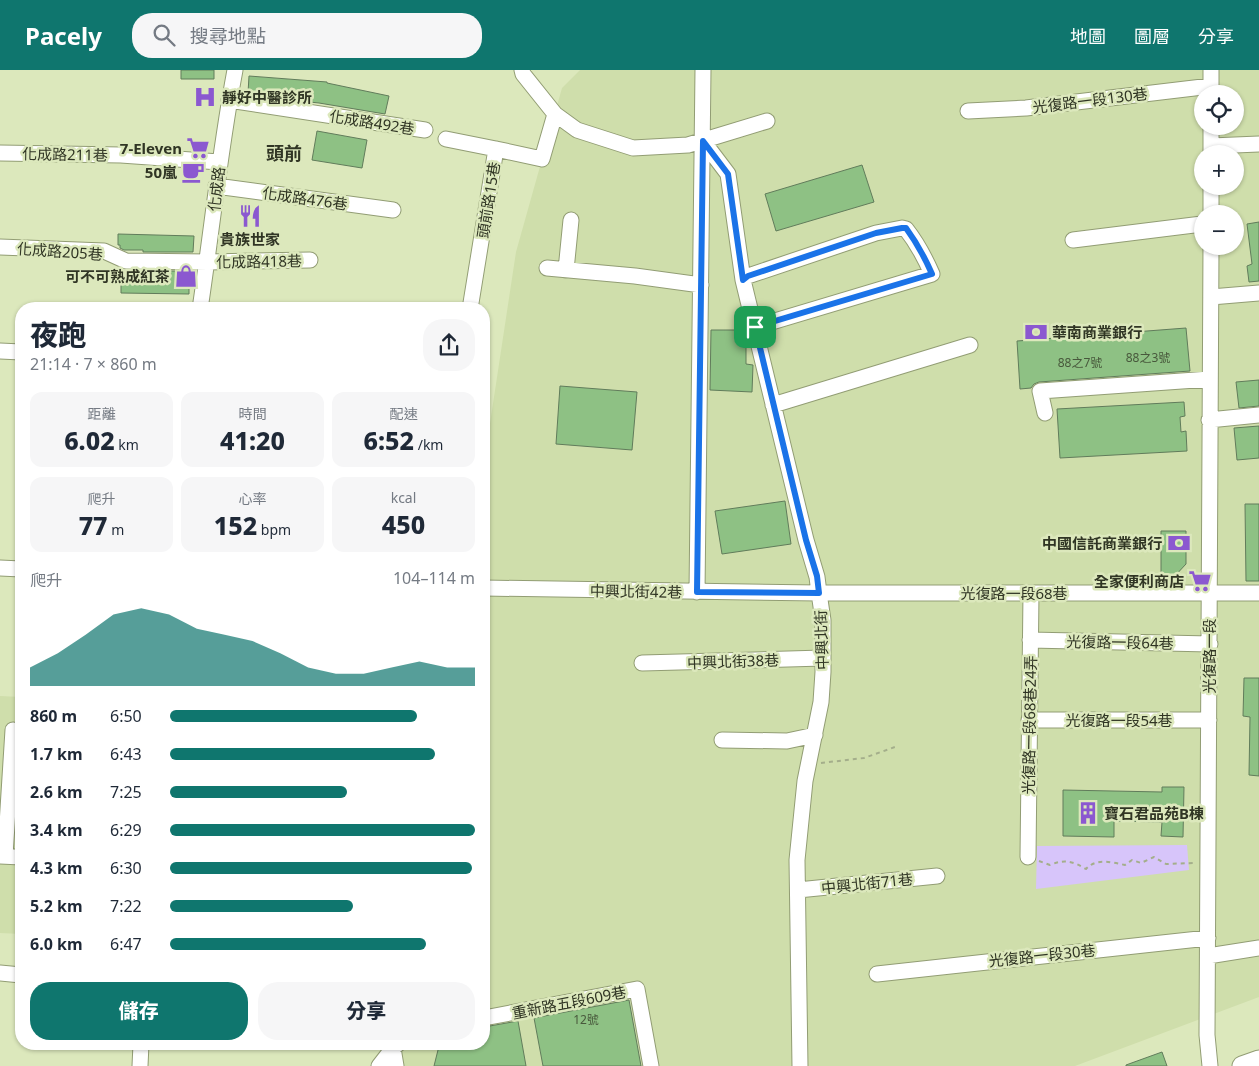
<!DOCTYPE html>
<html lang="zh-TW">
<meta charset="utf-8">
<style>
body{margin:0;font-family:"Noto Sans","Noto Sans TC",sans-serif;background:#f6f6f7;color:#1f2937;height:100vh;display:flex;flex-direction:column;font-size:19px;white-space:nowrap}
*{box-sizing:border-box;margin:0}
p{font-size:16px;color:#747a83}
.icon{flex:none;width:28px;height:28px;fill:none;stroke:currentColor;stroke-width:2;stroke-linecap:round;stroke-linejoin:round}
.map{position:relative;flex:1;overflow:hidden}
.panel{position:absolute;left:15px;top:232px;width:475px;height:748px;display:flex;flex-direction:column;background:#fff;border-radius:20px;box-shadow:0 1px 4px #0004}
.panel>*{flex:none}
.tools{position:absolute;left:1194px;top:15px;display:grid;gap:10px}
.tools a{display:grid;place-items:center;width:50px;height:50px;border-radius:50%;background:#fff;box-shadow:0 1px 4px #0004;font-size:25px}
.pin{position:absolute;display:grid;place-items:center;width:42px;height:42px;color:#fff;margin:-21px;border-radius:10px;box-shadow:0 2px 8px #0006}
.round{display:grid;place-items:center;flex:none;width:52px;height:52px;border-radius:20px;background:#f6f6f7}
.summary{display:flex;align-items:center;justify-content:space-between;height:85px;padding:0 15px}
h1{font-size:28px;font-weight:800;line-height:38px}
.stats{display:grid;grid-template-columns:repeat(3,1fr);gap:8px;height:85px;padding:5px 15px}
.stats div{display:grid;align-content:center;border-radius:12px;background:#f6f6f7;text-align:center}
.stats b{font-size:25px;font-weight:800}
.stats small{font-size:14px;font-weight:400}
.stats p{font-size:14px}
.chart{height:140px;padding:10px 15px}
.chart p{display:flex;justify-content:space-between}
.chart svg{width:100%;height:90px;margin-top:5px;fill:#0f766e;opacity:.7}
.button{display:flex;gap:10px;margin-top:auto;padding:10px 15px}
.button a{flex:1;height:58px;border-radius:20px;background:#0f766e;color:#fff;font-size:20px;font-weight:800;line-height:58px;text-align:center}
.button a+a{background:#f6f6f7;color:#1f2937}
ul{padding:0 15px;list-style:none;font-size:16px}
li{display:grid;grid-template-columns:80px 60px 1fr;align-items:center;height:38px}
li i{height:12px;border-radius:6px;background:#0f766e}
header{display:flex;align-items:center;gap:30px;box-sizing:border-box;height:70px;padding:0 25px;background:#0f766e;color:#fff}
header strong{font-size:24px}
nav{display:flex;gap:28px;margin-inline-start:auto;font-size:18px}
.search{width:350px;height:45px;background:#f6f6f7;display:flex;align-items:center;gap:12px;box-sizing:border-box;padding:0 18px;border-radius:20px;color:#747a83;font-size:19px}
.map>svg:first-child{display:block}
.built{fill:#cfdeab;fill-rule:evenodd}
.green{fill:#d7c5fa}
.building{fill:#8ec184;stroke:#617c5b}
.lines{fill:none;stroke-linecap:round;stroke-linejoin:round}
.minor-casing{stroke:#929d74;stroke-width:17}
.major-casing{stroke:#929d74;stroke-width:21}
.path{stroke:#a4ae8b;stroke-width:2;stroke-dasharray:4 4;stroke-linecap:butt}
.minor{stroke:#fff;stroke-width:15}
.major{stroke:#fff;stroke-width:19}
.route-casing{stroke:#fff;stroke-width:10}
.route{stroke:#1a73e8;stroke-width:6}
.labels{text-anchor:middle;dominant-baseline:central;stroke-width:5;stroke-linejoin:round;paint-order:stroke}
.number-label{font-size:12px;fill:#48583c}
.poi-label{font-size:15px;font-weight:bold;fill:#303524;stroke:#dce8bc;text-anchor:end}
.street-label{font-size:15px;fill:#303524;stroke:#dce8bc}
.quarter-label{font-size:18px;font-weight:bold;fill:#303524;stroke:#dce8bc}
</style>
<header>
<strong>Pacely</strong>
<div class="search"><svg class="icon" aria-label="search" viewBox="0 0 24 24"><circle cx="10" cy="10" r="6"/><path d="M15 15l6 6"/></svg>搜尋地點</div>
<nav><a>地圖</a><a>圖層</a><a>分享</a></nav>
</header>
<div class="map">
<svg width="1259" height="996" viewBox="0 0 1259 996">
<rect width="100%" height="100%" fill="#dce8bc"/>
<path class="built" d="M580 0H1259V927L1075 996H377L388 974H484V393L516 182 562 18ZM1202 24H1235V56H1202ZM1202 84H1235V116H1202ZM1202 144H1235V176H1202Z
M0 626 21 627V864L0 863Z"/>
<path class="green" d="M1187 775 1189 800 1036 819 1037 776Z"/>
<path class="building" d="M181 0H214V9H181Z
M249 6 327 12V13L389 26 385 44 319 33 300 31 248 23Z
M317 61 367 70 362 98 312 90Z
M862 95 874 132 776 161 765 124Z
M1259 152V211L1249 212 1247 196 1252 194 1247 154Z
M118 164 194 166 193 182H143V180H124L120 178V175H118Z
M143 201H189V224L121 223V210H138V203H143Z
M1186 258 1190 301 1039 312 1034 314 1031 318 1020 319 1017 271Z
M711 260H746V294L753 295 752 322 710 320Z
M1259 310V336L1239 338 1236 312Z
M560 316 637 322 632 380 556 374Z
M1184 332 1185 346 1180 347 1181 362 1186 361 1187 381 1060 388 1057 339Z
M1259 356V388L1237 390 1234 358Z
M785 431 791 474 722 484 715 441Z
M1245 434H1259V511H1246Z
M1161 461H1186V494L1173 508H1161Z
M1244 608H1259V706L1249 705 1250 647 1243 646Z
M1162 717H1184L1183 767 1161 766 1162 752 1114 751V767L1063 766V720L1162 722Z
M629 930 641 996H543L534 948Z
M518 951 526 996H434L438 980 445 974H484V957Z
M1162 982 1167 996H1126V995Z"/>
<g class="lines">
<defs>
<path id="minor" d="M1211 24V0
M229 30 425 60
M968 41 1026 38 1211 16
M555 44 577 60 633 78 688 75 767 51
M446 69 496 79
M703 71 728 104 743 210 806 470 817 507 819 523 823 550V602L821 632 805 711 797 790 800 996
M1211 76 1259 74
M0 83 121 85 219 92
M1211 84V56
M216 116 393 140
M1211 144V116
M1073 170 1202 154
M0 177 104 181 126 191 208 192 310 190
M547 198 635 206 701 215
M566 200 571 150
M743 210 748 206 876 163 902 158 906 159C917 173 925 188 932 204L755 257
M1211 227 1259 223
M200 239C212 159 220 79 235 0
M470 239 496 79 542 89 555 44 523 4 522 0
M0 281 21 282
M773 335 970 275
M1045 343 1040 321 1210 309
M1209 350 1259 345
M0 498 21 499
M484 518 819 523H1259
M697 522 703 0
M1030 570 1210 574
M642 593 823 588
M1029 650H1209
M722 670 787 671 815 665
M0 786 21 787
M5 786 13 660
M1028 787 1031 523
M798 820 937 806
M1208 886 1259 878
M0 903 21 905
M877 904 1208 868
M484 948 637 919 651 996
M140 996 141 974
M379 996 393 978
M396 996 393 978 398 974
M1210 996 1207 965 1211 176"/>
<path id="major" d="M1242 996 1259 990"/>
</defs>
<use href="#minor" class="minor-casing"/>
<use href="#major" class="major-casing"/>
<path class="path" d="M821 693 864 688 895 677
M1039 791 1050 795C1064 789 1073 791 1086 799 1096 788 1111 792 1125 795L1132 790 1141 793 1154 787 1166 794 1194 793"/>
<use href="#minor" class="minor"/>
<use href="#major" class="major"/>
</g>
<g class="lines">
<defs>
<path id="route" d="M703 71 728 104 743 210 748 206 876 163 902 158H906C917 173 925 188 932 204L755 257 806 470 817 506 819 523 697 522Z"/>
</defs>
<use href="#route" class="route-casing"/>
<use href="#route" class="route"/>
</g>
<defs>
<symbol id="hospital-bare" viewBox="-9 -9 18 18"><path d="M-5-5h3v3.5h4V-5h3V5h-3V1.5h-4V5h-3Z" fill="#8b58d0" stroke="#dce8bc" stroke-width="2.5" paint-order="stroke"/></symbol>
<symbol id="supermarket-bare" viewBox="-9 -9 18 18"><path d="M-6-5.5h2.5l.6 2H6L4.5 2H-2.5L-4.4-4H-6ZM-1.5 3.2a1.3 1.3 0 1 0 .1 0ZM3 3.2a1.3 1.3 0 1 0 .1 0Z" fill="#8b58d0" stroke="#dce8bc" stroke-width="2.5" paint-order="stroke"/></symbol>
<symbol id="cafe-bare" viewBox="-9 -9 18 18"><path d="M-5.5-4.5H6V0H3Q3 3.5 0 3.5H-2.5Q-5.5 3.5-5.5 0ZM3-3.2v2h1.7v-2ZM-6 4.5H4V6H-6Z" fill="#8b58d0" stroke="#dce8bc" stroke-width="2.5" paint-order="stroke"/></symbol>
<symbol id="restaurant-bare" viewBox="-9 -9 18 18"><path d="M-5-6h1v4h1v-4h1v4h1v-4h1v5L-1.5 .5V6h-2V.5L-5-1ZM5-6V6H3V1.5H1.5Q1.5-4 5-6Z" fill="#8b58d0" stroke="#dce8bc" stroke-width="2.5" paint-order="stroke"/></symbol>
<symbol id="shop-bare" viewBox="-9 -9 18 18"><path d="M-5-2.5h2.3a2.7 3.5 0 0 1 5.4 0H5L5.5 6h-11ZM-1.5-2.5h3a1.5 2.3 0 0 0-3 0Z" fill="#8b58d0" stroke="#dce8bc" stroke-width="2.5" paint-order="stroke"/></symbol>
<symbol id="bank-bare" viewBox="-9 -9 18 18"><path d="M-6-4H6V4H-6ZM0-2.3a2.3 2.3 0 1 0 0 4.6a2.3 2.3 0 1 0 0-4.6Z" fill="#8b58d0" stroke="#dce8bc" stroke-width="2.5" paint-order="stroke"/></symbol>
<symbol id="building-bare" viewBox="-9 -9 18 18"><path d="M-4-6H4V6H1V3H-1V6H-4ZM-2.5-4.3h1.7v1.8h-1.7ZM.8-4.3h1.7v1.8H.8ZM-2.5-1h1.7V.8h-1.7ZM.8-1h1.7V.8H.8Z" fill="#8b58d0" stroke="#dce8bc" stroke-width="2.5" paint-order="stroke"/></symbol>
</defs>
<g fill-rule="evenodd">
<use href="#hospital-bare" x="189" y="11" width="32" height="32"/>
<use href="#supermarket-bare" x="182" y="62" width="32" height="32"/>
<use href="#cafe-bare" x="177" y="86" width="32" height="32"/>
<use href="#restaurant-bare" x="234" y="130" width="32" height="32"/>
<use href="#shop-bare" x="170" y="190" width="32" height="32"/>
<use href="#bank-bare" x="1020" y="246" width="32" height="32"/>
<use href="#bank-bare" x="1163" y="457" width="32" height="32"/>
<use href="#supermarket-bare" x="1184" y="495" width="32" height="32"/>
<use href="#building-bare" x="1072" y="727" width="32" height="32"/>
</g>
<g class="labels">
<g class="number-label">
<text x="1148" y="287">88之3號</text>
<text x="1080" y="292">88之7號</text>
<text x="586" y="949">12號</text>
</g>
<g class="poi-label">
<text x="222" y="27" text-anchor="start">靜好中醫診所</text>
<text x="182" y="78">7-Eleven</text>
<text x="177" y="102">50嵐</text>
<text x="250" y="169" text-anchor="middle">貴族世家</text>
<text x="170" y="206">可不可熟成紅茶</text>
<text x="1052" y="262" text-anchor="start">華南商業銀行</text>
<text x="1162" y="473">中國信託商業銀行</text>
<text x="1184" y="511">全家便利商店</text>
<text x="1104" y="743" text-anchor="start">寶石君品苑B棟</text>
</g>
<g class="street-label">
<text transform="translate(1090 30) rotate(-7)">光復路一段130巷</text>
<text transform="translate(372 52) rotate(9)">化成路492巷</text>
<text transform="translate(65 84) rotate(1)">化成路211巷</text>
<text transform="translate(216 119) rotate(-83)">化成路</text>
<text transform="translate(305 128) rotate(8)">化成路476巷</text>
<text transform="translate(488 130) rotate(-81)">頭前路15巷</text>
<text transform="translate(60 181) rotate(4)">化成路205巷</text>
<text transform="translate(259 191) rotate(-1)">化成路418巷</text>
<text transform="translate(636 521) rotate(1)">中興北街42巷</text>
<text x="1014" y="523">光復路一段68巷</text>
<text transform="translate(821 570) rotate(-92)">中興北街</text>
<text transform="translate(1120 572) rotate(1)">光復路一段64巷</text>
<text transform="translate(1209 586) rotate(-90)">光復路一段</text>
<text transform="translate(733 591) rotate(-2)">中興北街38巷</text>
<text x="1119" y="650">光復路一段54巷</text>
<text transform="translate(1029 655) rotate(-89)">光復路一段68巷24弄</text>
<text transform="translate(867 813) rotate(-6)">中興北街71巷</text>
<text transform="translate(1042 885) rotate(-6)">光復路一段30巷</text>
<text transform="translate(569 932) rotate(-11)">重新路五段609巷</text>
</g>
<g class="quarter-label">
<text x="284" y="83">頭前</text>
</g>
</g>
</svg>
<div class="tools">
<a><svg class="icon" aria-label="locate" viewBox="0 0 24 24"><circle cx="12" cy="12" r="6"/><path d="M12 2v4M12 18v4M2 12h4M18 12h4"/></svg></a>
<a>+</a>
<a>−</a>
</div>
<div class="pin" style="left:755px;top:257px;background:#1e9e55"><svg class="icon" aria-label="arrive" viewBox="0 0 24 24"><path d="M6 21V4h12l-3 4 3 4H6"/></svg></div>
<section class="panel">
<div class="summary"><div><h1>夜跑</h1><p>21:14 · 7 × 860 m</p></div><a class="round"><svg class="icon" aria-label="share" viewBox="0 0 24 24"><path d="M12 15V3M7 8l5-5 5 5M5 13v7h14v-7"/></svg></a></div>
<div class="stats">
<div><p>距離</p><b>6.02<small> km</small></b></div>
<div><p>時間</p><b>41:20</b></div>
<div><p>配速</p><b>6:52<small> /km</small></b></div>
</div>
<div class="stats">
<div><p>爬升</p><b>77<small> m</small></b></div>
<div><p>心率</p><b>152<small> bpm</small></b></div>
<div><p>kcal</p><b>450</b></div>
</div>
<div class="chart"><p><span>爬升</span>104–114 m</p>
<svg viewBox="0 0 160 44" preserveAspectRatio="none"><path d="M0 44V35L10 28L20 19L30 9L40 6L50 9L60 16L70 19L80 22L90 28L100 35L110 38L120 38L130 35L140 32L150 35L160 35V44z"/></svg>
</div>
<ul>
<li><b>860 m</b>6:50<i style="width:81%"></i></li>
<li><b>1.7 km</b>6:43<i style="width:87%"></i></li>
<li><b>2.6 km</b>7:25<i style="width:58%"></i></li>
<li><b>3.4 km</b>6:29<i style="width:100%"></i></li>
<li><b>4.3 km</b>6:30<i style="width:99%"></i></li>
<li><b>5.2 km</b>7:22<i style="width:60%"></i></li>
<li><b>6.0 km</b>6:47<i style="width:84%"></i></li>
</ul>
<div class="button"><a>儲存</a><a>分享</a></div>
</section>
</div>
